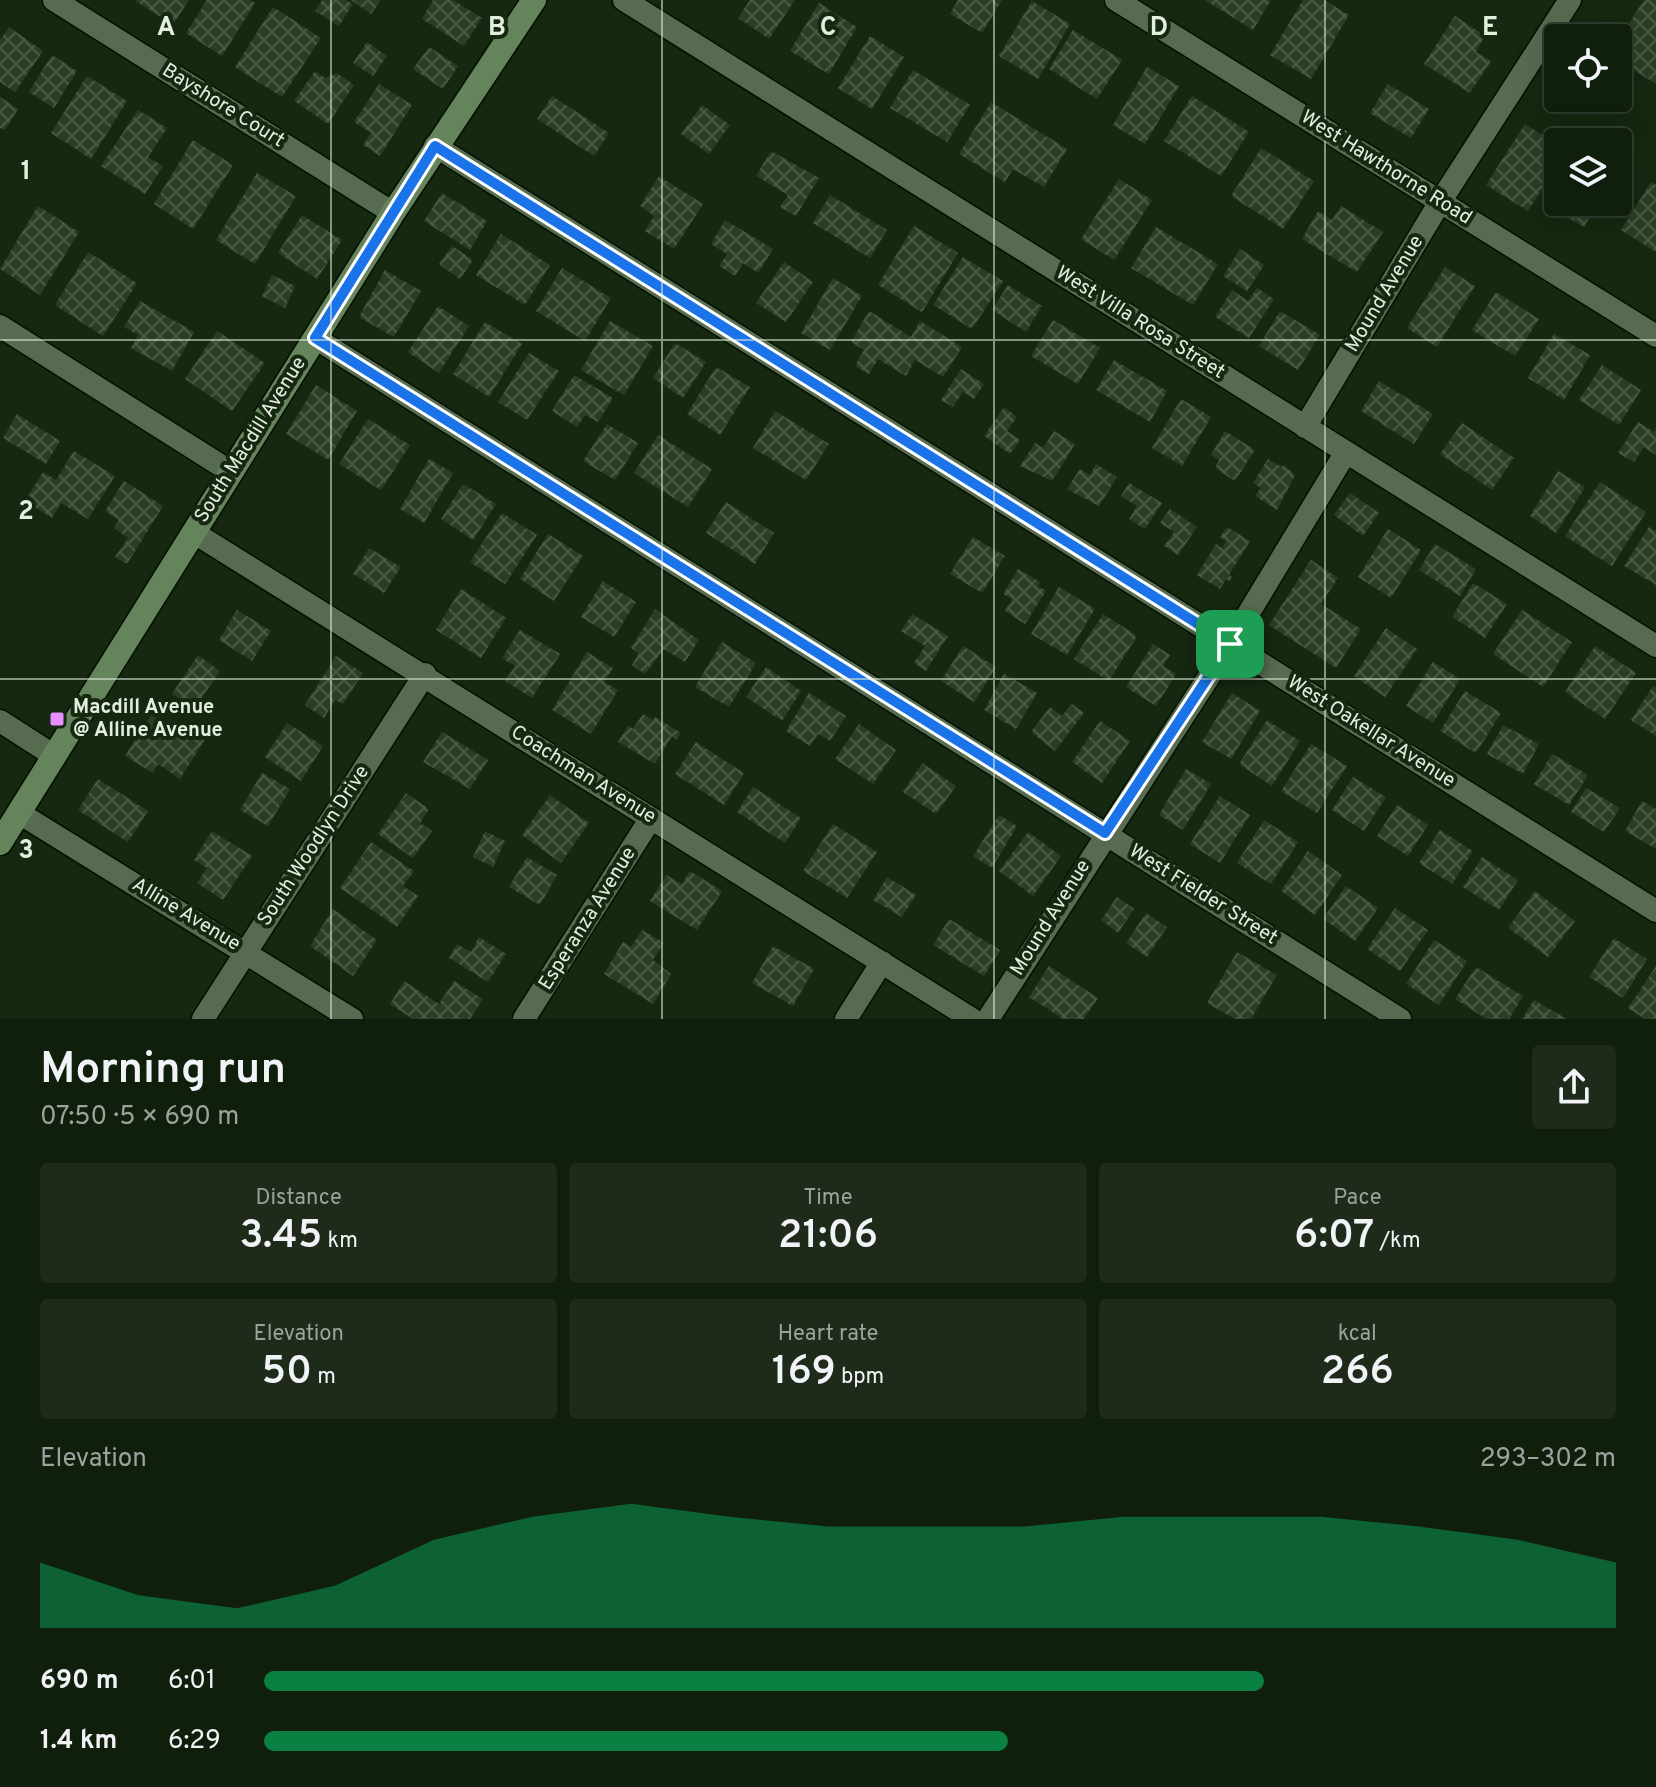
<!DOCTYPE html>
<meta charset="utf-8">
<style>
body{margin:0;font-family:Overpass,sans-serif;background:#1e2b1a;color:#f1f3f6;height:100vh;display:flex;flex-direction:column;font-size:30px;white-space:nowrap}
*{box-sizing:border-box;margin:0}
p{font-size:26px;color:#9ca29d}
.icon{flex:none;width:44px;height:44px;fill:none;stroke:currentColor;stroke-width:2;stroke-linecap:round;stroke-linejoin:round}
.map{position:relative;height:1019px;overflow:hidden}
.sheet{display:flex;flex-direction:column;background:#101e0c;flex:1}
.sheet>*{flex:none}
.buttons{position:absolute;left:1544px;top:24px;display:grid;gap:16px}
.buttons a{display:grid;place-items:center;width:88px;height:88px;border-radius:8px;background:#101e0c;box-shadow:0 8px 32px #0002,0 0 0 2px #303c2d;font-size:40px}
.pin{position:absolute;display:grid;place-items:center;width:68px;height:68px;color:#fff;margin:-34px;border-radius:16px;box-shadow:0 4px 12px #0006}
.round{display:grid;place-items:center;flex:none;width:84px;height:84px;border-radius:8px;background:#1e2b1a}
.headline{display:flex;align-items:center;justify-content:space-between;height:136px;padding:0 40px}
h1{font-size:44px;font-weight:600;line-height:60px}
.metrics{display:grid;grid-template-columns:repeat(3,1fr);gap:12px;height:136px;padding:8px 40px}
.metrics div{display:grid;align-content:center;border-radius:8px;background:#1e2b1a;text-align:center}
.metrics b{font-size:40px;font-weight:600}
.metrics small{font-size:22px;font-weight:400}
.metrics p{font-size:22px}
.chart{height:224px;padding:16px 40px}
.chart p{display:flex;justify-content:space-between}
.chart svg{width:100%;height:144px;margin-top:8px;fill:#0b8043;opacity:.7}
ul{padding:0 40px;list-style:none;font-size:26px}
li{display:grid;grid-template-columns:128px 96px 1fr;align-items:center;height:60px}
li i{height:20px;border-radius:10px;background:#0b8043}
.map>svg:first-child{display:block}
.building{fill:url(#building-cross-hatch)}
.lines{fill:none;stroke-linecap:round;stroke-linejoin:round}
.street-casing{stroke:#021100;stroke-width:25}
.secondary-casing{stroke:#021100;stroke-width:27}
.street{stroke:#566b4f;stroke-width:22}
.secondary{stroke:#66845c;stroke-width:24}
.route-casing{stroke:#fff;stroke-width:16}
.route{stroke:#1a73e8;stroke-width:10}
.grid{fill:none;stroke:#e2eede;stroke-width:2;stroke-opacity:0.55}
.poi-dot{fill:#e98efe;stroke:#162810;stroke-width:3}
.labels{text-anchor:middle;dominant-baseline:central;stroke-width:8;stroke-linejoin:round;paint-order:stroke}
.street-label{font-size:20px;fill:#e2eede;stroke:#162810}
.poi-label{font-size:20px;font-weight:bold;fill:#e2eede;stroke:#162810;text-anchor:start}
.grid-label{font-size:26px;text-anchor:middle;font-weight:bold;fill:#e2eede;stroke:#162810;stroke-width:8;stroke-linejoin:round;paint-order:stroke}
</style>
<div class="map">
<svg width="1656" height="1019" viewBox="0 0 1656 1019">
<defs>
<pattern id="building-cross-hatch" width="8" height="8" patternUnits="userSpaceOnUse" patternTransform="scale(2)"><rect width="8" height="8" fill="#2a3e24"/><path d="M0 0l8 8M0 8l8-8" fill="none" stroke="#495a43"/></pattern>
</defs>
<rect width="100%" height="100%" fill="#162810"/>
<path class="building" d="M134 0H189L173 25Z
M207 0H250L255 3 222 56 186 33Z
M322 0H346L353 4 339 26 315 11Z
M351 0H381L371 14Z
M433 0H453L482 18 464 46 422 19Z
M750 0H795L769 39 738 18Z
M958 0H1002L982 33 950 14Z
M1205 0H1271L1253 30Z
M1303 0H1324L1349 15 1311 79 1270 55Z
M1644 0H1656V84L1618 60V41Z
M1032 1 1070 24 1038 79 999 56Z
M819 3 857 27 829 74 790 51Z
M273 7 321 38 282 97 235 67Z
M1455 16 1485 36 1476 52 1491 61 1470 93 1424 64Z
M9 27 43 51 15 92 0 82V40Z
M1073 30 1122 60 1097 99 1049 69Z
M870 36 904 57 872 109 838 88Z
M367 42 387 56 373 76 353 63Z
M429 47 458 66 443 89 413 69Z
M52 55 77 71 54 108 29 92Z
M1147 67 1179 86 1145 144 1113 125Z
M913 70 970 105 947 142 890 108Z
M315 71 325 78 337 73 354 85 328 124 294 101Z
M87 76 127 101 91 159 51 133Z
M379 84 412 105 380 156 363 145 371 133 354 122Z
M1388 84 1429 109 1411 138 1370 113Z
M552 96 609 133 594 156 537 119Z
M1192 96 1249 132 1221 176 1164 141Z
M0 97 18 109 5 130 0 128Z
M991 102 1067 149 1044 187 1013 169 1005 182 959 154Z
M702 105 730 125 709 154 681 134Z
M138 110 167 128 148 157 163 166 145 194 101 166Z
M1525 124 1558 145V164L1528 211 1486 185Z
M193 140 233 165 193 229 154 204Z
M1261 148 1314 181 1283 229 1231 196Z
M771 151 819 178 796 216 780 207 788 195 756 176Z
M257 173 296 196 255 264 216 240Z
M659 176 703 204 674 249 645 231 654 216 640 206Z
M1119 179 1152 200 1114 260 1081 239Z
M1651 182 1656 185V252L1621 230Z
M1558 192V202H1598L1584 227 1549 207Z
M442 193 487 221 470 250 424 221Z
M830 195 887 230 870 258 813 223Z
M38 206 79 232 40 295 0 269Z
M1341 206 1383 232 1357 272 1302 239 1318 211 1332 220Z
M302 215 342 240 317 279 278 253Z
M725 220 773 249 758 273 743 263 735 276 719 266 727 254 711 244Z
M914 226 958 253 922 312 878 285Z
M1156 227 1218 264 1193 305 1131 268Z
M501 234 550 265 525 305 476 275Z
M452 246 473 260 460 279 439 264Z
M1240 249 1264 265 1247 291 1223 276Z
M88 252 137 283 103 336 55 305Z
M963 257 1003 281 972 329 933 305Z
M784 262 813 282 786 322 756 303Z
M1445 267 1475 286 1437 347 1407 328Z
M562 268 611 298 585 341 536 311Z
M385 270 421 291 394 337 359 317Z
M272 275 295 286 285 308 262 296Z
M833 278 862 296 830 350 801 333Z
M1008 285 1042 306 1026 332 992 310Z
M1257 288 1274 299 1249 338 1215 317 1232 290 1248 301Z
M1496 292 1539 319 1515 356 1472 330Z
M140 301 194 332 172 371 131 348 138 335 124 327Z
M438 306 469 326 439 373 408 352Z
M869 311 911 337 920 321 962 347 943 377 915 360 906 376 878 359 869 374 855 366 864 350 851 342Z
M1280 311 1320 335 1298 370 1259 346Z
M1053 320 1100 348 1078 384 1031 356Z
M610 321 653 346 624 395 581 370Z
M485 322 522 344 489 397 453 374Z
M217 331 265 363 232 411 185 379Z
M1554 334 1590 355 1564 400 1528 378Z
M675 343 706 362 683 398 653 378Z
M529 353 559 371 527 420 498 402Z
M1114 360 1167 391 1150 422 1096 390Z
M1602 365 1641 390 1619 425 1579 400Z
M716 367 750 387 720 435 687 414Z
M961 369 984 384 974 399 963 392 953 407 941 400Z
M574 375 613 398 598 422 585 415 577 427 552 411Z
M1379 381 1433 414 1414 444 1361 411Z
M316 385 357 411 328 460 286 434Z
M1181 399 1211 417 1182 466 1152 448Z
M1004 407 1017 417 1007 431 1020 440 1010 454 984 436Z
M775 411 829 444 806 480 753 448Z
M17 414 60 441 46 464 3 438Z
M368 419 410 445 381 490 339 464Z
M1638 422 1654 432 1656 428V455L1644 447 1634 462 1618 453Z
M1462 423 1514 458 1492 490 1440 454Z
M607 424 638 443 615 480 583 461Z
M1054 431 1075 444 1052 481 1020 466 1035 443 1043 448Z
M1225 431 1255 450 1235 481 1215 468 1219 460 1211 455Z
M658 435 712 469 688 507 634 473Z
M74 451 115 476 88 519 61 503 52 518 25 501 43 472 56 480Z
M429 459 453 473 424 523 400 509Z
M1268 459 1282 467 1284 465 1295 475 1277 510 1255 496 1261 488 1253 483Z
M1096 464 1117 477 1099 506 1067 489 1080 469 1090 475Z
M1558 471 1585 487 1556 533 1530 516Z
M124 481 163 506 127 564 115 557 128 538 114 528 119 520 105 511Z
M1600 482 1646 512 1612 566 1565 536Z
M1129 483 1162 503 1145 529 1129 519 1137 506 1121 496Z
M463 484 496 504 473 540 441 519Z
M1350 493 1379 513 1363 536 1334 515Z
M726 502 774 533 755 564 706 533Z
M1170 509 1197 527 1178 555 1164 546 1174 532 1160 523Z
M502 513 537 535 505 584 470 562Z
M1227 527 1250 541 1229 575 1232 577 1229 581 1226 579 1220 589 1197 575 1216 544 1222 548 1226 541 1220 537Z
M1649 527 1656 531V585L1624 566Z
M1388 529 1421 550 1391 598 1358 577Z
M548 534 583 556 554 601 520 579Z
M973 537 1005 556 982 593 950 574Z
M1435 544 1476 569 1460 596 1419 570Z
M369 548 401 567 384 593 353 574Z
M1311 560 1338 578 1321 604 1361 629 1336 668 1269 625Z
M1018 569 1040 582 1038 586 1046 591 1025 624 1005 611 1012 599 1003 594Z
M603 581 636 602 614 637 581 617Z
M1473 583 1507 604 1485 638 1452 617Z
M1059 587 1095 609 1067 655 1031 634Z
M461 589 506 618 481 658 436 630Z
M655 609 699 640 685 662 664 649 645 674 632 665 639 653 631 648Z
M237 610 271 631 252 661 219 640Z
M1522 610 1572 642 1543 687 1493 654Z
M912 614 948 636 926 671 914 663 925 646 901 631Z
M1103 614 1137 636 1109 681 1074 659Z
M1386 628 1417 649 1385 697 1354 676Z
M520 630 560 654 532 698 505 681 515 666 502 658Z
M722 642 756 663 729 707 695 687Z
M1153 644 1170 655 1163 666 1176 674 1156 706 1126 687Z
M963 646 996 667 974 702 941 681Z
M1595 646 1636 673 1605 719 1565 692Z
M587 652 613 668 604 682 618 690 591 734 552 710Z
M198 655 220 671 194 709 172 694Z
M336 656 363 673 343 704 335 700 324 718 305 705Z
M1433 662 1460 679 1433 723 1406 706Z
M766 667 801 691 782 721 746 697Z
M1004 674 1037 693 1016 729 984 710Z
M1653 686 1656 688V736L1631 720Z
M1465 691 1501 713 1476 753 1440 731Z
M809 693 846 716 830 741 818 734 810 746 786 731Z
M1232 693 1260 711 1231 759 1202 742Z
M1072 704 1084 713 1055 751 1031 732 1050 707 1062 716Z
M643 714 653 720 655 717 681 733 677 740 672 736 655 764 618 742 628 726 633 729Z
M151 715 176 732 181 724 205 739 180 779 158 764 153 773 125 756Z
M1267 720 1300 741 1272 786 1239 764Z
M1100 721 1130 741 1102 783 1072 762Z
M287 723 323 746 301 781 265 757Z
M859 724 896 750 873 784 835 759Z
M1503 725 1539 744 1523 774 1487 754Z
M442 732 488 760 470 789 423 762Z
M696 742 744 773 724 805 675 774Z
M1311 744 1347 766 1317 813 1281 791Z
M1552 754 1588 775 1569 805 1534 784Z
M922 763 956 786 936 814 903 792Z
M1186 769 1211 784 1183 830 1159 815Z
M262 773 290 789 268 826 240 810Z
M1353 777 1386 797 1364 831 1332 810Z
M98 779 148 811 128 842 78 810Z
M753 787 801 818 785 843 737 812Z
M1586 788 1620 808 1604 832 1571 812Z
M406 793 429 809 420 823 432 831 413 858 378 834Z
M550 795 589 823 561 863 522 835Z
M1220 796 1250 815 1220 863 1190 844Z
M1642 801 1656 809V849L1625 831Z
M1397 805 1428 825 1408 856 1377 836Z
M999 815 1017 826 992 868 973 856Z
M1264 820 1298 842 1271 884 1237 863Z
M833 824 877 852 847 898 803 871Z
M1440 830 1473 851 1452 884 1419 863Z
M212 831 252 856 223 900 197 883 207 868 194 860Z
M485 831 505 841 493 867 473 857Z
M1028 832 1061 856 1033 896 999 871Z
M371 842 414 871 403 886 418 896 397 927 340 888Z
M1308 851 1342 875 1315 915 1281 891Z
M527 857 557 875 540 905 509 887Z
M1482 857 1518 880 1499 910 1463 887Z
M690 871 722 891 697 930 650 901 666 875 682 884Z
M887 877 916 895 902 917 873 900Z
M1346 886 1378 908 1355 941 1323 919Z
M1535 891 1575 921 1548 957 1508 928Z
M1117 897 1134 909 1118 933 1101 920Z
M1395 908 1428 930 1400 971 1367 949Z
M333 909 377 940 353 976 310 946Z
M1146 913 1167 927 1147 957 1126 943Z
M949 919 1000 950 984 976 933 945Z
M642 930 664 943 653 960 671 974 653 1004 604 974 623 942 631 947Z
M479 937 506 954 488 982 449 958 457 944 471 952Z
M1614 938 1647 959 1623 998 1589 977Z
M1434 940 1467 961 1439 1005 1406 984Z
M773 946 814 969 793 1006 752 983Z
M1237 952 1277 975 1251 1019H1235L1207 1003Z
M1049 966 1098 998 1084 1019H1063L1029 997Z
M1656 966V1019H1645L1628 1008Z
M1476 967 1523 996 1509 1019H1487L1455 999Z
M404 981 439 1004 454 981 483 999 470 1019H413L390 1004Z
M1534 1000 1567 1019H1522Z"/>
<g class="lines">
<defs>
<path id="street" d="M54 0 393 213
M624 0 1656 646
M1116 0 1656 336
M435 146 1656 911
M0 326 231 472
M315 338 1400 1019
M1305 427 1440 202 1570 0
M193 532 972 1019
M0 721 53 755
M19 813 352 1019
M203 1019 425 674
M524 1019 651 818
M846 1019 882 962
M988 1019 1230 644 1346 452"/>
<path id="secondary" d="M0 843 393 213 534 0"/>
</defs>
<use href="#street" class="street-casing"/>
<use href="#secondary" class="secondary-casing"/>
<use href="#street" class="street"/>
<use href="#secondary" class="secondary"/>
</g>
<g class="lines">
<defs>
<path id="route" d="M435 146 1230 644 1105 833 315 338Z"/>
</defs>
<use href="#route" class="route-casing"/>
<use href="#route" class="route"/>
</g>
<path class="grid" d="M331 0V1019M662 0V1019M994 0V1019M1325 0V1019M0 340H1656M0 679H1656"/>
<rect class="poi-dot" x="49" y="711" width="16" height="16" rx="4"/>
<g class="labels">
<g class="street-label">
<text transform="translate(223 106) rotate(32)">Bayshore Court</text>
<text transform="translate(1386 168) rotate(32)">West Hawthorne Road</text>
<text transform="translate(1385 294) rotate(-59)">Mound Avenue</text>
<text transform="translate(1140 323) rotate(32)">West Villa Rosa Street</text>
<text transform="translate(251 440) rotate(-58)">South Macdill Avenue</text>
<text transform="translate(1371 732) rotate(32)">West Oakellar Avenue</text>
<text transform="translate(583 775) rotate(32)">Coachman Avenue</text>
<text transform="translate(314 846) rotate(-57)">South Woodlyn Drive</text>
<text transform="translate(1203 895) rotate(32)">West Fielder Street</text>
<text transform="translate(186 915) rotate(31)">Alline Avenue</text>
<text transform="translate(1051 918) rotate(-58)">Mound Avenue</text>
<text transform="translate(588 919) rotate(-58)">Esperanza Avenue</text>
</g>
<g class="poi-label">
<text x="73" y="708">Macdill Avenue<tspan x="73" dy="23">@ Alline Avenue</tspan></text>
</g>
</g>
<g class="grid-label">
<text x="166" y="35">A</text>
<text x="497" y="35">B</text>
<text x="828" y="35">C</text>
<text x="1159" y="35">D</text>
<text x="1490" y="35">E</text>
<text x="26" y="179">1</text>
<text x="26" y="519">2</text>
<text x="26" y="858">3</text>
</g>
</svg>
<div class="buttons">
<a><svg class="icon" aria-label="locate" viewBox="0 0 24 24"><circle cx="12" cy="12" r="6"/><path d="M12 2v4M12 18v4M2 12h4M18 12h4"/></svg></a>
<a><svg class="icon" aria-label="layers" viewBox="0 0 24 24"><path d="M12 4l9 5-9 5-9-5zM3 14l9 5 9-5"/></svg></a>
</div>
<div class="pin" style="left:1230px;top:644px;background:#1e9e55"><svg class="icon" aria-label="arrive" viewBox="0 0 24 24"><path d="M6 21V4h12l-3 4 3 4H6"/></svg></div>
</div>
<section class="sheet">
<div class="headline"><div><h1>Morning run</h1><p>07:50 · 5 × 690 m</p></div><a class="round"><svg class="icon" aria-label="share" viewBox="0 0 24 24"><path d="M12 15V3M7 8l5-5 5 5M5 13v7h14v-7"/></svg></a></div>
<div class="metrics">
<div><p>Distance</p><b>3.45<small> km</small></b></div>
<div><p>Time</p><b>21:06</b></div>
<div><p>Pace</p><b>6:07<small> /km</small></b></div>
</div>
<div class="metrics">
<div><p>Elevation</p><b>50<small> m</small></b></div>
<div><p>Heart rate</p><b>169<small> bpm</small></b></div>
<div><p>kcal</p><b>266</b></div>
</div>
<div class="chart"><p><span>Elevation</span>293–302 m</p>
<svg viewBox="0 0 160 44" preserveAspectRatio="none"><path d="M0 44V24L10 34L20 38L30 31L40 17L50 10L60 6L70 10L80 13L90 13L100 13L110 10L120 10L130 10L140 13L150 17L160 24V44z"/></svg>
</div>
<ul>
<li><b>690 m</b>6:01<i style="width:74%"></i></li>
<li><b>1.4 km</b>6:29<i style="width:55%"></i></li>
</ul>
</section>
